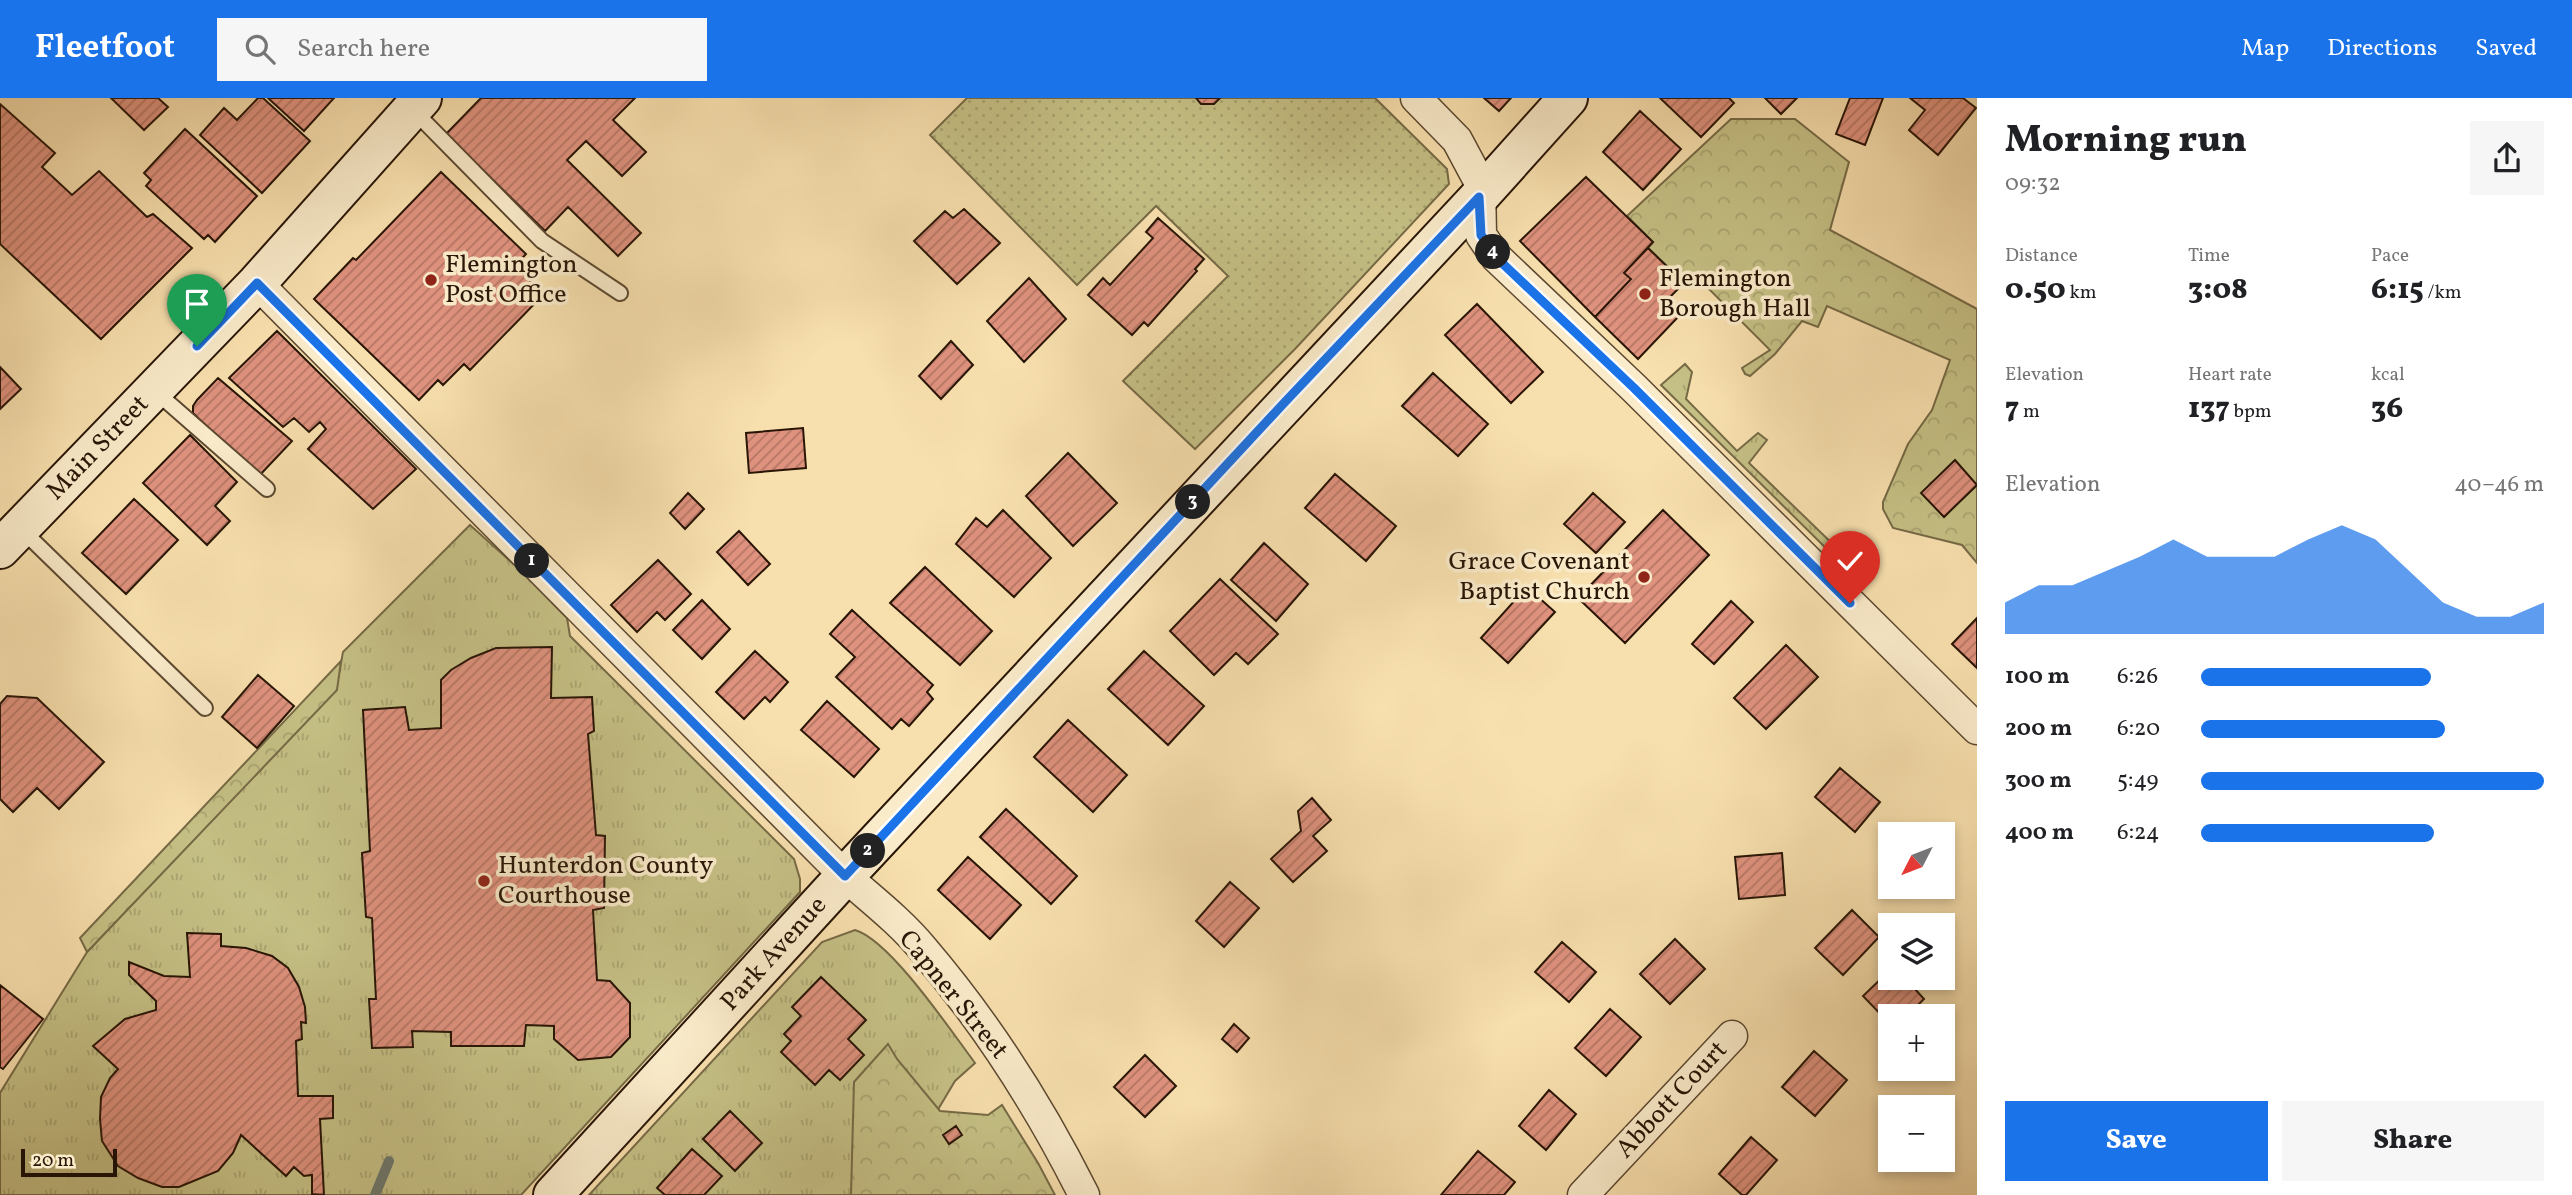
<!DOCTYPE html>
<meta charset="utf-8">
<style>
body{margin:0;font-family:Vollkorn,serif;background:#f6f6f6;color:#202124;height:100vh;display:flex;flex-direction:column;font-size:26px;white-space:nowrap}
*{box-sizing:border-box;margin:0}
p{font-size:23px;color:#757577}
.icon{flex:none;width:38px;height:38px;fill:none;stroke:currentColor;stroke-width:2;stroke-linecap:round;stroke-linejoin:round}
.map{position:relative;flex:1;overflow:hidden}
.panel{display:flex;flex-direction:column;background:#fff;width:595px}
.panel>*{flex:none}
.needle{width:46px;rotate:228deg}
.buttons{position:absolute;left:1878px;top:724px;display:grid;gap:14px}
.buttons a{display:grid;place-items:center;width:77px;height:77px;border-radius:0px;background:#fff;box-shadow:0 4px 10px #0003;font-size:35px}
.scale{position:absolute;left:21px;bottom:18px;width:96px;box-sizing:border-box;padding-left:7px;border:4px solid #281506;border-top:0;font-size:19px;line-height:24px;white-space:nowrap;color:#281506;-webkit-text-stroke:5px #faebca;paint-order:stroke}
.pin{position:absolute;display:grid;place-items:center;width:60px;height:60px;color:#fff;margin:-72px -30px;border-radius:50% 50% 50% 0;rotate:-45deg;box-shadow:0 0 7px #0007}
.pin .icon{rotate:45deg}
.km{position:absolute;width:35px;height:35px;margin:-18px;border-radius:50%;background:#222;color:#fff;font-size:19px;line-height:35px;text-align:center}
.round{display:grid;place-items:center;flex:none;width:74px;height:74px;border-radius:0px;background:#f6f6f6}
.summary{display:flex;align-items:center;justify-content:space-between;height:119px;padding:0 28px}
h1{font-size:38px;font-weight:800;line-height:52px}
.stats{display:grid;grid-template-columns:repeat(3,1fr);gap:10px;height:119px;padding:7px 28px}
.stats div{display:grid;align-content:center}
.stats b{font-size:30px;font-weight:800}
.stats small{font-size:19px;font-weight:400}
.stats p{font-size:19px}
.chart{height:196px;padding:14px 28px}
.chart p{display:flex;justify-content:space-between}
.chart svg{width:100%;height:126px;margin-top:7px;fill:#1a73e8;opacity:.7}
.action{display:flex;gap:14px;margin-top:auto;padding:14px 28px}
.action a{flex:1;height:80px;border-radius:0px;background:#1a73e8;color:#fff;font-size:28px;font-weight:800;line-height:80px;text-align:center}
.action a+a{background:#f6f6f6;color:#202124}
ul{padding:0 28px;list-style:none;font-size:23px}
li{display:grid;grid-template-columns:112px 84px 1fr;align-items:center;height:52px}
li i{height:18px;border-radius:9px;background:#1a73e8}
header{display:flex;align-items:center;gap:42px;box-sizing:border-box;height:98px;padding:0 35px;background:#1a73e8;color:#fff}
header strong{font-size:33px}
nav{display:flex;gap:38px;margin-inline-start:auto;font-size:24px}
.search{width:490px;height:63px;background:#f6f6f6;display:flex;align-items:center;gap:18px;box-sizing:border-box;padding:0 24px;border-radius:0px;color:#757577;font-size:26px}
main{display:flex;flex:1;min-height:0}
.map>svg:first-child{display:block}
.grass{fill:url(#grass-tufts);stroke:#766a46;stroke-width:2}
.forest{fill:url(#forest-crowns);stroke:#766a46;stroke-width:2}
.park{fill:url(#park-dots);stroke:#766a46;stroke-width:2}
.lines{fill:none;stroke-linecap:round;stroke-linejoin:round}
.stream{stroke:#6f796e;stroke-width:10}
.building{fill:url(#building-hatch);stroke:#281506;stroke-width:2}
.lane-casing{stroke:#5c4830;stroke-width:18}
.street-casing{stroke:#5c4830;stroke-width:33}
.secondary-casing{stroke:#281506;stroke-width:42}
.lane{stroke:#faebca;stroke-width:14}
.street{stroke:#faebca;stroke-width:30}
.secondary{stroke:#faebca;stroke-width:38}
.route-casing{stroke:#fff;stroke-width:14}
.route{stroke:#1a73e8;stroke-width:9}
.poi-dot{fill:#8f2418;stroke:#faebca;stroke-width:2.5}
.labels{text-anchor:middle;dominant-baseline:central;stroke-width:7;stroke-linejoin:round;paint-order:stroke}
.poi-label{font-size:26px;fill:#281506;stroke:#faebca;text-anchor:start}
.street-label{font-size:26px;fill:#281506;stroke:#faebca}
</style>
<header>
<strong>Fleetfoot</strong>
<div class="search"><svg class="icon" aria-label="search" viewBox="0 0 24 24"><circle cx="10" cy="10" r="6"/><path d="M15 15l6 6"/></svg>Search here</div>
<nav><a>Map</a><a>Directions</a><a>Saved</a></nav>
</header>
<main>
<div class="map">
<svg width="1977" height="1097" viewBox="0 0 1977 1097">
<defs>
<pattern id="grass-tufts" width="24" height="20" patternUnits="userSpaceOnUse" patternTransform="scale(1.75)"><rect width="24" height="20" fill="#c5c085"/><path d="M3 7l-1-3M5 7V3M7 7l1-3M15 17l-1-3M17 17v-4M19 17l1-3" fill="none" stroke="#a9a471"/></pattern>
<pattern id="forest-crowns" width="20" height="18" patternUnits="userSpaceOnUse" patternTransform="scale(1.75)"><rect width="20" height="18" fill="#c5c085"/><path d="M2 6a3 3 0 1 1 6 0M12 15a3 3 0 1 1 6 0" fill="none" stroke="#a9a471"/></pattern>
<pattern id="park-dots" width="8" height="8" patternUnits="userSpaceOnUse" patternTransform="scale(1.75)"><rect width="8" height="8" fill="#c5c085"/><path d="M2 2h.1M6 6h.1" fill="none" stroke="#a9a471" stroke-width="1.8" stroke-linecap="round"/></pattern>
<pattern id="building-hatch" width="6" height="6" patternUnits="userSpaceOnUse" patternTransform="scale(1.75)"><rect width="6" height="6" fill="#df927e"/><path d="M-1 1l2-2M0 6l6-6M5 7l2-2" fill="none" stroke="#b57665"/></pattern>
</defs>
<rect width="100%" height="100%" fill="#f8e0ae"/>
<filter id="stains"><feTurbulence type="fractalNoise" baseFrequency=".00286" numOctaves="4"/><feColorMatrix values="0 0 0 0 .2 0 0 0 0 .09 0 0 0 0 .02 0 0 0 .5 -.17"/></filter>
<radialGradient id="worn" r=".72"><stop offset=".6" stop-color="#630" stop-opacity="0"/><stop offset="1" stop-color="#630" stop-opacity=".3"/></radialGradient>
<path class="grass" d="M1685 266 1692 274 1686 301 1737 353 1758 335 1767 342 1749 365 1841 454 1853 441 1862 443 1863 447 1844 468 1661 287Z
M470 427 518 470 567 520 570 538 794 761 800 781V794L521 1097H0V995L87 854 336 592 343 554Z
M855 832C890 842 951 933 975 965L955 983 887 1097H589L822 844Z"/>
<path class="forest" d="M1731 21H1795L1849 64 1830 132 1977 211V465L1962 447 1893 430 1883 411V404L1908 346 1932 312 1950 262 1827 208 1818 229 1802 223 1775 256 1750 278 1745 276 1742 270 1770 252 1694 176 1684 184 1648 150 1653 144 1627 118Z
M341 563 337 592 87 854 80 840Z
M888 946 897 961 940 1013 988 1017 1002 1007 1038 1065 1055 1097H851L854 984Z"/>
<path class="park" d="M967 0H1375L1447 71 1449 86 1295 251 1195 351 1123 283 1228 178 1156 108 1077 187 930 37Z"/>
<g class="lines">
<path class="stream" d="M375 1097 389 1063"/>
</g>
<path class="building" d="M111 0H158L168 9 144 32Z
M258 0H263L310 43 262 95 200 37 224 10 237 22Z
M268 0H334L304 33Z
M481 0H635L613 22 646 54 622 78 586 43 567 62 641 135 618 158 568 109 545 133 446 36Z
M1196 0H1220L1214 6H1201Z
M1484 0H1511L1499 13Z
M1660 0H1729L1734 5 1701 39Z
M1765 0H1797L1781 16Z
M1850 0H1883L1865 47 1836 36Z
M1910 0H1963L1976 10 1938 57 1909 32 1925 12Z
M0 6 55 55 42 69 72 97 99 73 147 119 153 116 192 150 101 241 0 146Z
M1640 13 1681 51 1643 92 1603 54Z
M185 31 257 98 215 144 208 137 204 141 146 88 151 82 144 75Z
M441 74 526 156 515 168 544 196 470 272 464 266 443 287 438 282 419 302 314 201 353 160 356 162Z
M1586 79 1653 144 1624 175 1631 181 1595 219 1520 143Z
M964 111 1000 145 957 186 914 143 945 113 953 120Z
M1158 120 1204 161 1195 171 1197 173 1148 228 1144 224 1132 237 1088 197 1103 180 1110 187 1153 140 1146 134Z
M1648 150 1684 185 1663 206 1678 219 1638 261 1595 219 1631 181 1624 175Z
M1029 180 1066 221 1024 264 987 223Z
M1477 206 1543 274 1511 305 1445 237Z
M277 233 416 371 373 411 308 351 326 331 320 324 309 334 294 320 283 329 229 280Z
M951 243 973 267 941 301 919 278Z
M0 269 21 291 0 311Z
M1433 275 1488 326 1458 358 1402 308Z
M218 280 292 343 258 379 193 315V308L197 302Z
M803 330 806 370 749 375 746 335Z
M190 337 237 384 215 408 230 423 207 447 143 385Z
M1068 355 1117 405 1073 448 1026 398Z
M1955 362 1977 387 1944 419 1921 395Z
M1335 376 1396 428 1366 463 1305 410Z
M688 395 704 411 685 431 670 415Z
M1593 395 1625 424 1596 455 1564 426Z
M134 401 178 442 126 496 82 455Z
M1003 412 1051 460 1014 499 956 446 976 420 987 429Z
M1663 412 1709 457 1625 545 1578 500Z
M739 433 770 466 748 487 717 454Z
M1264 445 1308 486 1276 523 1231 482Z
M658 462 691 496 665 522 657 514 637 534 611 507Z
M925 469 992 533 960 567 890 505Z
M1220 481 1278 536 1248 566 1236 555 1214 577 1170 533Z
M1527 489 1555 514 1508 565 1481 540Z
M702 502 730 531 702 561 673 532Z
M1731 503 1753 524 1714 566 1692 546Z
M852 512 933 587 927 594 933 601 909 628 901 621 892 631 836 579 855 559 830 536Z
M1977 520V570L1952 546Z
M1786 547 1818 579 1766 631 1734 600Z
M552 549 551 600 592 599 594 633 588 636 596 737 605 738 604 810 593 812 597 882 610 883 630 905V939L611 959 578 962 554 941V928L526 927 524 948H451V934L412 933 413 949 372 950 369 901H376L372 820 366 819 362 755 370 753 363 612 405 609 409 632 441 630V582L451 572 471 560 496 550Z
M755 553 788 584 770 604 765 599 744 621 716 594Z
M1144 553 1204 608 1168 647 1108 591Z
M258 577 294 608 257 650 222 619Z
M7 598 37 600 104 664 59 711 37 690 13 714 0 701V606Z
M827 603 879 651 854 679 801 632Z
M1068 622 1127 677 1093 714 1034 659Z
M1840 670 1880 704 1855 734 1815 699Z
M1312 700 1331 722 1313 738 1327 753 1293 784 1271 761 1301 733 1298 713Z
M1006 711 1077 778 1051 806 980 739Z
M1782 755 1785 797 1739 801 1735 759Z
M968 759 1021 807 990 841 938 792Z
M1230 784 1259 810 1224 849 1196 823Z
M1852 812 1879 839 1843 877 1815 850Z
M187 835 221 836V848L246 850 272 858 288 870 299 889 305 909 306 925 301 924 302 941 296 943 298 998H333V1020L320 1021 324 1097 312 1096V1077L304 1078 294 1069 286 1078 241 1037 233 1055 218 1073 179 1089H162L138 1080 118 1068 102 1043 100 1021 101 999 110 980 118 971 93 948 125 921 156 912V903L129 877V864L164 878 190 879Z
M1675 841 1705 871 1670 906 1640 876Z
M1562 844 1596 874 1569 904 1535 874Z
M1890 872V880H1905L1924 901 1906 919H1890V926L1863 898Z
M821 879 866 922 848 941 864 957 840 982 829 972 815 987 781 954 791 943 784 936 801 918 792 909Z
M0 887 43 921 3 971 0 969Z
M1610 911 1641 939 1606 978 1575 950Z
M1234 926 1249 940 1237 954 1222 941Z
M1814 953 1847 982 1815 1018 1782 989Z
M1145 957 1176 988 1145 1019 1114 989Z
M1549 992 1576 1016 1546 1052 1519 1028Z
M730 1013 762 1045 735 1073 703 1041Z
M956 1028 962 1037 949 1046 943 1037Z
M1751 1039 1777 1062 1746 1097H1742L1719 1076Z
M692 1051 722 1078 704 1097H665L657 1090Z
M1478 1053 1515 1084 1504 1097H1441Z"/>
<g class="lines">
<defs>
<path id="lane" d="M413 12 542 143 620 195
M155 293 267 391
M21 431 205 610"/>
<path id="street" d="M1416 0 1457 42 1480 85 1481 137 1496 159 1634 290 1977 631
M257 185 845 778C871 801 901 824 923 851 987 926 1040 1009 1084 1097
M1583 1097 1732 938"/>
<path id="secondary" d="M0 451 257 185 422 0
M553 1097 845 778 1479 99 1568 0"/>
</defs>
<use href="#lane" class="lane-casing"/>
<use href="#street" class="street-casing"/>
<use href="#secondary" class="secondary-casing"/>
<use href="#lane" class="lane"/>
<use href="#street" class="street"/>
<use href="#secondary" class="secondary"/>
</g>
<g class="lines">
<defs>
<path id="route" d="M197 248 257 185 845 778 1284 305 1479 99 1481 137 1501 164 1634 290 1850 505"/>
</defs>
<use href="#route" class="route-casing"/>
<use href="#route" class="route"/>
</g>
<g class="poi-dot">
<circle cx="431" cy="182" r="7"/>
<circle cx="1645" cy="196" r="7"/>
<circle cx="1644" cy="479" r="7"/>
<circle cx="484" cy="783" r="7"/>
</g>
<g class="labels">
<g class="poi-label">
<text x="445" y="167">Flemington<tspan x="445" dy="30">Post Office</tspan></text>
<text x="1659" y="181">Flemington<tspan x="1659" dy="30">Borough Hall</tspan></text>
<text x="1630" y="464" text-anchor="end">Grace Covenant<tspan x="1630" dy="30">Baptist Church</tspan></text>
<text x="498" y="768">Hunterdon County<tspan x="498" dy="30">Courthouse</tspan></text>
</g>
<g class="street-label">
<text transform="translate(98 350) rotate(-46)">Main Street</text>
<text transform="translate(774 856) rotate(-48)">Park Avenue</text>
<text transform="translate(953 897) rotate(51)">Capner Street</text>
<text transform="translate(1672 1002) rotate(-47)">Abbott Court</text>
</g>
</g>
<rect width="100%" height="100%" filter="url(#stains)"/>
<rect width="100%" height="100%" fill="url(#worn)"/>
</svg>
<div class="buttons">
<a><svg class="needle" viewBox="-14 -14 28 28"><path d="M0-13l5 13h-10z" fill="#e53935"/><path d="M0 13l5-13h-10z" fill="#757577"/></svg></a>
<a><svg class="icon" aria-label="layers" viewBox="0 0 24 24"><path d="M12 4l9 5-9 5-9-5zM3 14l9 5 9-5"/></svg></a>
<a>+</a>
<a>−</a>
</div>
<div class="scale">20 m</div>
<div class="pin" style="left:197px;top:248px;background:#1e9e55"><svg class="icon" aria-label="arrive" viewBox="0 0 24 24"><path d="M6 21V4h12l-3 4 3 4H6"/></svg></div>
<div class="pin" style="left:1850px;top:505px;background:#d93025"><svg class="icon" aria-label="check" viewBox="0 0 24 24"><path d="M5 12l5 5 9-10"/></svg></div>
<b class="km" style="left:532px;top:463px">1</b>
<b class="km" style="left:868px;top:753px">2</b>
<b class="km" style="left:1193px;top:404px">3</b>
<b class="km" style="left:1493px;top:154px">4</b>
</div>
<section class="panel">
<div class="summary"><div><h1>Morning run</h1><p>09:32</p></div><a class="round"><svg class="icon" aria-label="share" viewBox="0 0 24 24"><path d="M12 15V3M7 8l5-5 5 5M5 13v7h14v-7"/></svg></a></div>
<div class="stats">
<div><p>Distance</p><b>0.50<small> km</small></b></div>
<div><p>Time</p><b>3:08</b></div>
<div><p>Pace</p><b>6:15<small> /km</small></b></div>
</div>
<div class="stats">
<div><p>Elevation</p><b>7<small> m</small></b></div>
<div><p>Heart rate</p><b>137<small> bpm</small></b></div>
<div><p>kcal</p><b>36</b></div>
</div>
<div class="chart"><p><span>Elevation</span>40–46 m</p>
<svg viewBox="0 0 160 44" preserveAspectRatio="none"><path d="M0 44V33L10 27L20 27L30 22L40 17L50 11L60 17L70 17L80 17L90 11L100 6L110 11L120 22L130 33L140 38L150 38L160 33V44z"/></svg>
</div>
<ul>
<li><b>100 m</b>6:26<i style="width:67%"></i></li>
<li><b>200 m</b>6:20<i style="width:71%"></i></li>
<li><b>300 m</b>5:49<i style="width:100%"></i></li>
<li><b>400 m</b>6:24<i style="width:68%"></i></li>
</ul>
<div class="action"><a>Save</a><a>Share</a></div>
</section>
</main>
